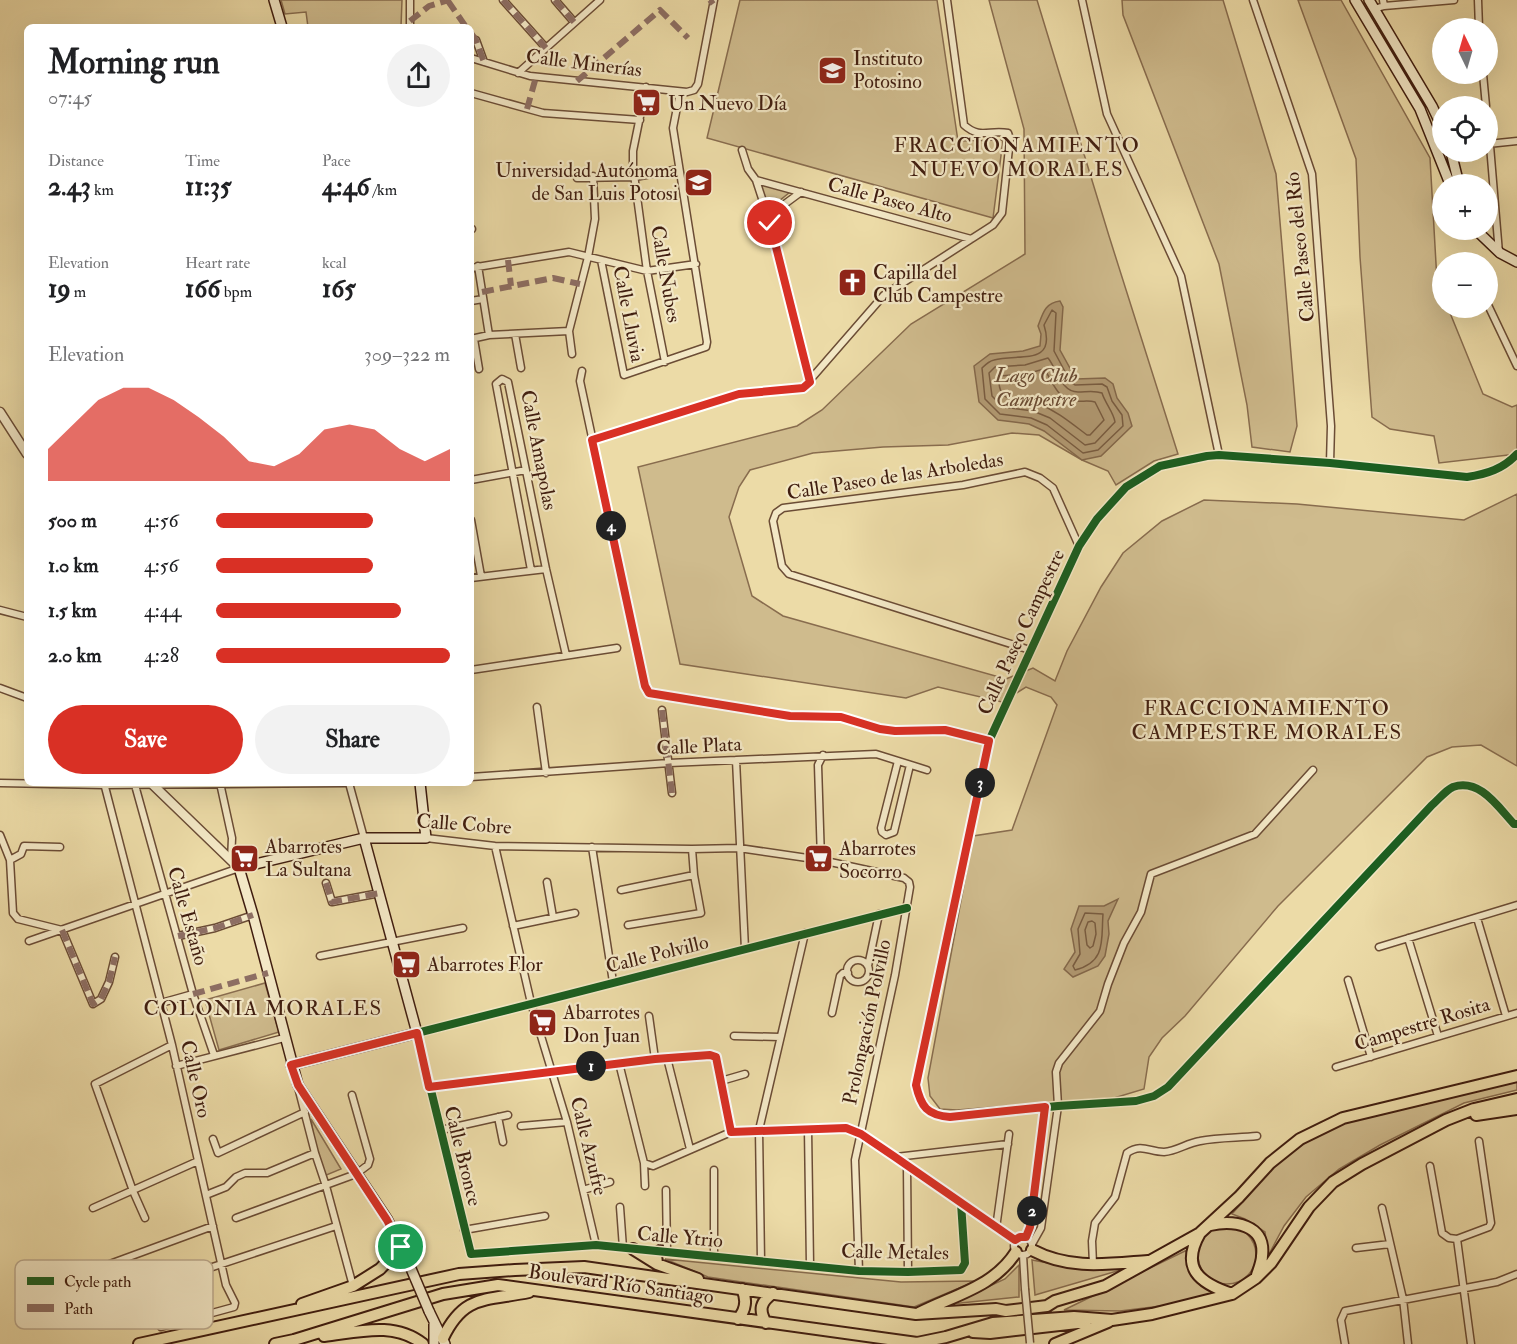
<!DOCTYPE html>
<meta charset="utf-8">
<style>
body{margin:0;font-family:"IM FELL Double Pica",serif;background:#f2f2f2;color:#202124;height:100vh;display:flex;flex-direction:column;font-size:22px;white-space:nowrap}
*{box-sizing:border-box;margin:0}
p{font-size:20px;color:#757577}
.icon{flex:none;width:33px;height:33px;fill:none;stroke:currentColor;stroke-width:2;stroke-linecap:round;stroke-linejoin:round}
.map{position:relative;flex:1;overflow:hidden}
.sheet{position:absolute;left:24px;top:24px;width:450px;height:762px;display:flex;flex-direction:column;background:#fff;border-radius:9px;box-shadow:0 6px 24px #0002}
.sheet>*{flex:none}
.needle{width:39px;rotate:355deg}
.buttons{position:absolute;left:1432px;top:18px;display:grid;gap:12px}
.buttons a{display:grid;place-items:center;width:66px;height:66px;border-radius:50%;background:#fff;box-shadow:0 6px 24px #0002;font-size:30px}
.pin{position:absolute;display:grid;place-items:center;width:51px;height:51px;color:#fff;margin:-26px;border:3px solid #fff;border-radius:50%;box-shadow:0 2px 6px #0007}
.km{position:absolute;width:30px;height:30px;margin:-15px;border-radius:50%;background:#222;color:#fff;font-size:16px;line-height:30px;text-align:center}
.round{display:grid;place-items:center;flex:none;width:63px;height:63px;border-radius:32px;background:#f2f2f2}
.headline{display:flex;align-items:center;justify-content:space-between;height:102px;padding:0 24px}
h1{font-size:33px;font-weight:700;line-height:45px}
.metrics{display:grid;grid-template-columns:repeat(3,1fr);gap:9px;height:102px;padding:6px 24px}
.metrics div{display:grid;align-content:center}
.metrics b{font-size:26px;font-weight:700}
.metrics small{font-size:16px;font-weight:400}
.metrics p{font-size:16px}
.chart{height:168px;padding:12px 24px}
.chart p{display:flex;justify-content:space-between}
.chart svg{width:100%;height:108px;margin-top:6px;fill:#d93025;opacity:.7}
.action{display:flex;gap:12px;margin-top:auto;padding:12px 24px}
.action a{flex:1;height:69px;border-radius:36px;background:#d93025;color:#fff;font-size:24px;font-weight:700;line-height:69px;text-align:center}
.action a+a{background:#f2f2f2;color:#202124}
ul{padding:0 24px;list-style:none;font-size:20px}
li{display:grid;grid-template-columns:96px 72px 1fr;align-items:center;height:45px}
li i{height:15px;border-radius:8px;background:#d93025}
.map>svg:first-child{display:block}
.green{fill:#cfbb8d;stroke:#886c4e;stroke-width:1.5}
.water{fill:#b29a73;stroke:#84684b;stroke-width:1.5}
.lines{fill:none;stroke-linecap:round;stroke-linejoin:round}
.shore{stroke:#795c41;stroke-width:1.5}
.minor-casing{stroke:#6b4c35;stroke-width:9}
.tertiary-casing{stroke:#6b4c35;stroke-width:11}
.secondary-casing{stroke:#401d0f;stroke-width:12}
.primary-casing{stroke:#401d0f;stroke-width:14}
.minor{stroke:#f3e8c6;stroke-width:6}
.tertiary{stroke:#f3e8c6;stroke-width:8}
.secondary{stroke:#f3e8c6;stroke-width:9}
.primary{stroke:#ecdba7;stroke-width:10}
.minor-bridge-casing{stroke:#6b4c35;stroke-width:9;stroke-linecap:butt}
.secondary-bridge-casing{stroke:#401d0f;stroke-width:12;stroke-linecap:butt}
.minor-bridge{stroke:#f3e8c6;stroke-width:6}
.secondary-bridge{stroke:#f3e8c6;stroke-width:9}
.quiet{stroke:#8d6e63;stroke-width:6;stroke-dasharray:12 6;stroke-linecap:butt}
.cycleway-casing{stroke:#f3e8c6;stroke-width:11}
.cycleway{stroke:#1b5e20;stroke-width:8}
.route-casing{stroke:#fff;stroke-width:12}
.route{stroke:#d93025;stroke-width:8}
.labels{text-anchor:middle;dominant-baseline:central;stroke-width:4.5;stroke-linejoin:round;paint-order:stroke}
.poi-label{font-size:20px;fill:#401d0f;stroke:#f3e8c6;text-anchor:start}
.street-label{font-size:20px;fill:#401d0f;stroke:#f3e8c6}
.neighbourhood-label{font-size:21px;letter-spacing:1.5px;fill:#401d0f;stroke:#f3e8c6}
.water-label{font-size:21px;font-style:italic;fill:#684932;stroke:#f3e8c6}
.key{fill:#f3e8c6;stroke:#bdab8f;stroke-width:1.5}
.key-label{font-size:16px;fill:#401d0f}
</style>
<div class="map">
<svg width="1517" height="1344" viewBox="0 0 1517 1344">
<rect width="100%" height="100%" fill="#ecdba7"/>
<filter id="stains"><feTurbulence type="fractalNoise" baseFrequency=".00333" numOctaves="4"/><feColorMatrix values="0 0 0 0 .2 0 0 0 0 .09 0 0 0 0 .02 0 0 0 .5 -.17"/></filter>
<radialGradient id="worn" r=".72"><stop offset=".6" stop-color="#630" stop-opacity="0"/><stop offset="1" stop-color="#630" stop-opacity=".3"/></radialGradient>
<path class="green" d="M281 0H402L401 27H308L306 12 285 14Z
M740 0H937L958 141 1003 140 993 218 707 138Z
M989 0H1037L1109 236 1178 454 1154 461 1116 485 1108 471 1082 460 1039 435 1012 433 948 445 883 447 813 453 750 470 739 487 729 517 752 596 783 616 1006 679 1033 668 1055 681 1067 651 1101 587 1123 553 1162 521 1204 500 1297 504 1464 520 1517 494V766L1481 745 1452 747 1427 757 1278 906 1185 1016 1162 1038 1149 1057 1144 1089 1114 1098 957 1110 940 1109 930 1096 928 1078 973 836 1012 830 1057 705 1051 697 1026 687 1002 702 938 687 906 698 680 664 638 467 797 426 822 410 911 324 1025 254 1024 129Z
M1122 0H1223L1276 174 1297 426 1290 452 1252 447 1247 405 1219 264 1123 15Z
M1298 0H1341L1430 158 1437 281 1443 295V308H1448L1483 394 1512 407 1517 405V454L1439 463 1434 436 1390 429 1372 417 1360 257 1356 159Z
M762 183 790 192 768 210 761 186Z
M265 983 279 1032 219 1050 205 1000Z
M1517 1081V1090L1464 1103 1380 1145 1339 1169 1306 1197 1284 1226 1268 1256 1265 1232 1245 1219 1232 1214 1279 1160 1311 1139 1345 1123Z
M311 1119 341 1169 324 1176 316 1152Z
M1198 1255a29 29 0 1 1 58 0a29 29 0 1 1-58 0Z
M1187 1250C1188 1277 1194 1281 1216 1294L1169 1305 1120 1311 1064 1310Z
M665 1259 901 1282 976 1281 914 1307 708 1277Z
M1032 1260 1076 1268 1124 1269 1035 1295Z
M1019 1265V1297L951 1304 1005 1279Z"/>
<path class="water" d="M1060 301 1063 307 1060 350 1076 379 1105 378 1113 384 1117 398 1128 413 1132 426 1101 456 1082 460 1044 431 1029 424 998 420 979 402 974 366 990 354 1023 351 1040 346 1041 334 1038 326C1043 313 1045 303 1060 301Z
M1118 899 1108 921 1109 934 1105 956 1098 966 1073 977 1064 969 1075 952 1071 929 1079 906H1104Z"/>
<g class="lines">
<path class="shore" d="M1052 310 1056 313 1054 351 1070 381 1075 385 1102 384 1107 387 1112 401 1122 415 1123 426 1098 450 1083 453 1047 425 1031 418 1000 414 985 399 982 368C985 365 989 361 994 360 1017 353 1057 367 1044 325Z
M1048 358C1057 369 1061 392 1078 392 1086 392 1094 390 1102 393 1105 403 1114 413 1115 422L1095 443 1085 445 1050 418 1033 411 1003 407 992 396 989 373 995 367 1025 365Z
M1044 369C1053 381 1057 400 1075 401 1082 402 1088 400 1095 402L1104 420 1090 435H1087C1071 423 1057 411 1039 404 1029 400 1015 403 1006 397 999 392 998 383 1000 376L1026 374Z
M1085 913 1103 914C1101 939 1107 962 1075 970L1073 966 1080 954 1078 929Z
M1092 921 1095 923 1096 934 1093 946 1090 948 1087 945 1085 930 1088 922Z"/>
<defs>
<path id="minor" d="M410 0V27
M503 0 546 48
M555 0 574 22
M1082 0 1107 114 1181 276 1219 455
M1253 0 1312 174 1331 426 1330 463
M1478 0 1479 28
M1384 6 1454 0
M1374 9 1384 6 1383 0
M476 40 484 62
M1442 41 1443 40
M471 58 530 76 687 92 694 90 698 84 714 0
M518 73 600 0
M1483 74 1486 106
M646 87 633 151V167L647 271 665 362
M471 93 543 113 640 120
M1488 122 1499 253
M1488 144 1517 141
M742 150 748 169 756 180 971 239
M577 178 635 177 679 169
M756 180 770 223 810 382
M770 223 782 206 801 192
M471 229H472
M601 260 624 375 706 347 707 342 673 128 680 92
M478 266 489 335
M471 268 569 252 647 271 696 264
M471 301 483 299
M1488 305 1517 366
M515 334 521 368
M471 339 489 335 569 331
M474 339 479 369
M572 354 569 331 588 257 595 219 593 176
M582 371 580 381 645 685 649 693 790 716 841 717 880 729 895 731 945 730 989 741
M592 440 739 394 803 388 884 295 993 225 1002 213 1010 139 1008 133C989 129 981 140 964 125L947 0
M1517 454C1503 469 1487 474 1467 477L1330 463 1219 455 1207 456 1160 466 1126 487 1097 519 1079 546 989 741 916 1085C921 1107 927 1115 950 1117L1058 1106 1136 1101 1154 1096 1168 1087 1432 805C1438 800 1446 790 1453 787 1480 778 1498 807 1514 824H1517
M471 480 526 470
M471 520 481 576
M531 570 496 384 502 379 508 382 546 569 566 655
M471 578 546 569
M0 610 27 617
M1030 650 789 574 782 566 773 521 776 513 783 508 963 485 1025 472 1040 478 1053 488 1079 546
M471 670 617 648
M0 688 27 698
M537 707 546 773
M662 710 672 793
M736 760 745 949
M898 761 881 828 882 832 886 835 894 832 910 765
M471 777 669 763 876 754 927 770
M0 783 104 785 345 783
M104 783 172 1045 226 1285 235 1303 234 1307 161 1327
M220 783 232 838 231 861
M349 783 364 838
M135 785 193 994 214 1055
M0 835 10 860 13 913 18 919 62 930 93 1004 101 999 109 982 115 957
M426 838 495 846 692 849 739 848 821 860 904 878 909 882 910 887 895 975 855 1160 859 1271
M495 846 531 1003 567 1122 596 1245
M592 847 613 982
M10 860 21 854 24 846 60 847
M821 860 818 765 823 755
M547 882 553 917
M326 883 332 902 380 893
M621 890 694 875
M907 908 417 1033 471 1254 596 1245 859 1271 908 1272 961 1270 965 1263 961 1203
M1477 918 1506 1016
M628 925 701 913 694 875 692 849
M513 926 575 913
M178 936 215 928 253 915
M1408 938 1438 1036
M29 941 239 868
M1379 947 1517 905
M320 956 463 928
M847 971a11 11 0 1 1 22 0a11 11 0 1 1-22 0Z
M868 966 879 914
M1348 980 1371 1057
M161 1003 193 994
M832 1013 840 976 843 973H848
M649 1016 655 1059
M734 1036 780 1037
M667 1058 690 1149
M619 1063 644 1163 645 1186
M176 1066 284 1038
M1336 1067 1517 1013
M721 1081 745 1074
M429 1087 655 1059 710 1055 716 1057 731 1132
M299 1091 315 1153 326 1186 353 1286
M498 1117 503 1142
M521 1126 567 1122
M808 1129 810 1265
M441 1130 508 1115
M213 1139 218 1153 305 1112
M896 1157 1008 1144
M644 1163 653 1166 731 1132 846 1128 860 1134 895 1157 1015 1240
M907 1166 908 1272
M1430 1166 1442 1233 1449 1238 1457 1239
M714 1170V1257
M583 1190 610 1182
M666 1190 667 1251
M206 1195 226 1187 236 1177 245 1173H267L315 1153
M620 1207 623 1248
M93 1208 198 1161
M1382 1208 1403 1299 1408 1344
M145 1218 133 1191 95 1084 172 1045
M236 1218 356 1174 368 1165 370 1159 352 1095
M996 1228 1009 1134
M464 1230 545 1216
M1014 1246a9 9 0 1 1 18 0a9 9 0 1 1-18 0Z
M1027 1237 1030 1227 1045 1107
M1457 1239 1489 1227 1491 1223 1479 1141
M1457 1239 1471 1344
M1032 1244 1041 1228 1058 1106 1056 1072 1059 1063 1100 1011 1108 984 1124 943 1141 912 1151 874 1255 834 1313 770
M1356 1248 1390 1244
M1023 1255 1025 1289
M761 1261 759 1130 805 933
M1093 1264 1092 1241 1095 1223 1115 1197 1127 1153C1142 1143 1149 1152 1164 1152 1177 1151 1187 1143 1200 1141 1218 1137 1239 1138 1257 1136
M107 1265 213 1226
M116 1299 336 1226
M1345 1344 1341 1320 1345 1311 1497 1282 1517 1274"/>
<path id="tertiary" d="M0 412 27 454
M151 783 239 868"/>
<path id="secondary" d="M274 0 282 27
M1355 0 1420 109 1450 184
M1369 0 1432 106 1443 129
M1451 152 1459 184
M1476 230 1500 253 1517 262
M291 1065 417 1033 364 838
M409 1264 387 1219 298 1085 253 915 239 868 364 838H426L420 783
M429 1311 445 1344
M434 1324V1344"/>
<path id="primary" d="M1476 1115 1517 1109
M1210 1225C1233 1220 1266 1224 1262 1256 1262 1262 1259 1269 1257 1275
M1200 1233C1180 1268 1199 1283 1232 1294
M633 1249 657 1264 698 1279
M1032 1250C1070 1270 1107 1264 1148 1261
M657 1264 656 1254 660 1251
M302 1304 353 1286 380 1269 401 1247
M919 1313C954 1295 994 1287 1016 1252
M738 1319C746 1310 747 1299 742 1289
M766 1323C758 1309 761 1302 773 1293
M973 1332 990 1333 1086 1322
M324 1336C358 1332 394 1321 423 1344
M443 1338C464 1294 486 1301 529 1292
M139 1344 459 1274 515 1270 584 1267 916 1314 996 1309 1006 1311 1047 1306 1055 1301 1105 1286 1200 1233 1239 1197 1270 1163 1300 1139 1343 1118 1517 1076
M275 1344 294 1340 443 1294 498 1285 917 1343 946 1337 993 1323 1074 1317 1112 1320 1152 1314 1232 1294 1256 1278 1271 1263 1309 1207 1333 1182 1362 1164 1446 1120 1474 1109 1517 1099
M1055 1344 1108 1322"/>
</defs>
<use href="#minor" class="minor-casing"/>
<use href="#tertiary" class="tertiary-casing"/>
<use href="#secondary" class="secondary-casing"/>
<use href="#primary" class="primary-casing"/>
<use href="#minor" class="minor"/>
<use href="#tertiary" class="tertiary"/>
<use href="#secondary" class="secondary"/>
<use href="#primary" class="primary"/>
<defs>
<path id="minor-bridge" d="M1025 1289 1030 1343"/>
<path id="secondary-bridge" d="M409 1264 429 1311"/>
</defs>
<use href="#minor-bridge" class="minor-bridge-casing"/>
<use href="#secondary-bridge" class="secondary-bridge-casing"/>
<use href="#minor-bridge" class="minor-bridge"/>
<use href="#secondary-bridge" class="secondary-bridge"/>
<path class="quiet" d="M503 0 546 48
M555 0 574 22
M710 0 713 4
M448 1 466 27
M410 21 429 6 449 0
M471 33 476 40 484 62
M577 81 660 10 688 38
M527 109 536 77
M508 260 511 286
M482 292 553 278 580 284
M662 710 672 793
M326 883 332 902 380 893
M62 930 93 1004 101 999 109 982 115 957
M178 936 215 928 253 915
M193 994 268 973"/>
<defs>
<path id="cycleway" d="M1517 454C1503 469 1487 474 1467 477L1330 463 1219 455 1207 456 1160 466 1126 487 1097 519 1079 546 989 741 916 1085C921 1107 927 1115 950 1117L1058 1106 1136 1101 1154 1096 1168 1087 1432 805C1438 800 1446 790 1453 787 1480 778 1498 807 1514 824H1517
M907 908 417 1033 471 1254 596 1245 859 1271 908 1272 961 1270 965 1263 961 1203"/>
</defs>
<use href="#cycleway" class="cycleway-casing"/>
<use href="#cycleway" class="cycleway"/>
</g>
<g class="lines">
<defs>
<path id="route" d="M401 1247 387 1220 298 1085 291 1065 417 1033 429 1087 655 1059 710 1055 716 1057 731 1132 846 1128 861 1134 895 1157 1015 1240 1020 1237H1026L1030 1227 1045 1107 950 1117C927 1115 921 1107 916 1085L989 741 945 730 895 731 880 729 841 717 790 716 649 693 645 686 592 440 739 394 803 388 810 382 770 223"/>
</defs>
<use href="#route" class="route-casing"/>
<use href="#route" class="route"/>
</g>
<defs>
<symbol id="university-square" viewBox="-11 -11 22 22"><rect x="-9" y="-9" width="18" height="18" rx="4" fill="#8f2418" stroke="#f3e8c6"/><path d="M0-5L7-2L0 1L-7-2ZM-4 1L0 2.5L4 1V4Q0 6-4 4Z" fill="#fff"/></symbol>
<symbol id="supermarket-square" viewBox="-11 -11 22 22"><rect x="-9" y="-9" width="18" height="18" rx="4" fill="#8f2418" stroke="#f3e8c6"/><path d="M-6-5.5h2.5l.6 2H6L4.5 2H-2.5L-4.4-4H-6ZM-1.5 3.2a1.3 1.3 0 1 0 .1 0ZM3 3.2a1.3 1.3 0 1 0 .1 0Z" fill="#fff"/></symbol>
<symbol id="church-square" viewBox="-11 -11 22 22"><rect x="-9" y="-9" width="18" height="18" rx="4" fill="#8f2418" stroke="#f3e8c6"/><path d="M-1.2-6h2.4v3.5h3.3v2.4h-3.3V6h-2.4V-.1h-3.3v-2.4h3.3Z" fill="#fff"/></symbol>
</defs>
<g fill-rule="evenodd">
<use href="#university-square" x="816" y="54" width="33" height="33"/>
<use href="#supermarket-square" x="630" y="86" width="33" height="33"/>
<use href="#university-square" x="682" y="166" width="33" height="33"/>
<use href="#church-square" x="836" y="266" width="33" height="33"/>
<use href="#supermarket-square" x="228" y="842" width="33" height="33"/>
<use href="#supermarket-square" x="802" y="842" width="33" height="33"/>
<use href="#supermarket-square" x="390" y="948" width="33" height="33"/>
<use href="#supermarket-square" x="526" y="1006" width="33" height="33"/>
</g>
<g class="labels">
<g class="poi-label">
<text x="853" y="58">Instituto<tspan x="853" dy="23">Potosino</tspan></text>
<text x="668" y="103">Un Nuevo Día</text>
<text x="678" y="170" text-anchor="end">Universidad Autónoma<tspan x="678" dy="23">de San Luis Potosi</tspan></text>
<text x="873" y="272">Capilla del<tspan x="873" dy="23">Club Campestre</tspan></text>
<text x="265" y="846">Abarrotes<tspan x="265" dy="23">La Sultana</tspan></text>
<text x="839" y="848">Abarrotes<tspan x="839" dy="23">Socorro</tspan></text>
<text x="427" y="964">Abarrotes Flor</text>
<text x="563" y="1012">Abarrotes<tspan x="563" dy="23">Don Juan</tspan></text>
</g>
<g class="street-label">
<text transform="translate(584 63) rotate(7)">Calle Minerías</text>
<text transform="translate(890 200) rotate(15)">Calle Paseo Alto</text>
<text transform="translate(1300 247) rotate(-96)">Calle Paseo del Río</text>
<text transform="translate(666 274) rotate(80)">Calle Nubes</text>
<text transform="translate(629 314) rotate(79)">Calle Lluvia</text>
<text transform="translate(539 450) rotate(79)">Calle Amapolas</text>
<text transform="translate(895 476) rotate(-9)">Calle Paseo de las Arboledas</text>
<text transform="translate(1021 632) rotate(-65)">Calle Paseo Campestre</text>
<text transform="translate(699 746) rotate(-3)">Calle Plata</text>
<text transform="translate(464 824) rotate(4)">Calle Cobre</text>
<text transform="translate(188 916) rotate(74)">Calle Estaño</text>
<text transform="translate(657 954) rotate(-14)">Calle Polvillo</text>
<text transform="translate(867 1022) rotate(-78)">Prolongación Polvillo</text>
<text transform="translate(1422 1024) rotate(-17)">Campestre Rosita</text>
<text transform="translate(196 1079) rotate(77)">Calle Oro</text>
<text transform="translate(589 1146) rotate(76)">Calle Azufre</text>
<text transform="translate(463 1156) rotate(76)">Calle Bronce</text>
<text transform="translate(680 1237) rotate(5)">Calle Ytrio</text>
<text transform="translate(895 1252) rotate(1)">Calle Metales</text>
<text transform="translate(621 1284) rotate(8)">Boulevard Río Santiago</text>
</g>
<g class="neighbourhood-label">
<text x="1017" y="145">FRACCIONAMIENTO<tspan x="1017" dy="24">NUEVO MORALES</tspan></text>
<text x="1267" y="708">FRACCIONAMIENTO<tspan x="1267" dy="24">CAMPESTRE MORALES</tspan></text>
<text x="263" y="1008">COLONIA MORALES</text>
</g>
<g class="water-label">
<text x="1036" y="375">Lago Club<tspan x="1036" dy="24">Campestre</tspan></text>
</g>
</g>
<rect x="15" y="1260" width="198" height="69" rx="9" class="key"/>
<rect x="27" y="1277" width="27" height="8" fill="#1b5e20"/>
<rect x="27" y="1304" width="27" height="8" fill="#8d6e63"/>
<g class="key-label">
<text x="64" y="1287">Cycle path</text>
<text x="64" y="1314">Path</text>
</g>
<rect width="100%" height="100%" filter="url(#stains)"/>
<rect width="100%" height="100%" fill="url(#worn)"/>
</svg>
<div class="buttons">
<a><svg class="needle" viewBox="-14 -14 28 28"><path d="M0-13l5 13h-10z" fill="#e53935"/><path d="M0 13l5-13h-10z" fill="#757577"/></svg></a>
<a><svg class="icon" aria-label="locate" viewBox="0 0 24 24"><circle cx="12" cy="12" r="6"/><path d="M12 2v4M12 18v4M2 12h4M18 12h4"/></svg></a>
<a>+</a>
<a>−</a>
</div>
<div class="pin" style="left:401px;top:1247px;background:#1e9e55"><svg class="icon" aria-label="arrive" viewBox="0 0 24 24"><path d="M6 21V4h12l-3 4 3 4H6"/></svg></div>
<div class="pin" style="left:770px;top:223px;background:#d93025"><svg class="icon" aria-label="check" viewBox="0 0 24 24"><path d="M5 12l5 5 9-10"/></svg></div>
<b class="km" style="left:591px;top:1066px">1</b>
<b class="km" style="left:1032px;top:1211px">2</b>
<b class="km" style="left:980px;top:783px">3</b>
<b class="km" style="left:611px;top:526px">4</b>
<section class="sheet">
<div class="headline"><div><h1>Morning run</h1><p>07:45</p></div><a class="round"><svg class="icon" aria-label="share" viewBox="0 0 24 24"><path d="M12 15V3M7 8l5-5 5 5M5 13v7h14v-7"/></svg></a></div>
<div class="metrics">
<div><p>Distance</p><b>2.43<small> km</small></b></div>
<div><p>Time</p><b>11:35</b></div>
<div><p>Pace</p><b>4:46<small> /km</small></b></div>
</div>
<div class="metrics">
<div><p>Elevation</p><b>19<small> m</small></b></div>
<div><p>Heart rate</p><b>166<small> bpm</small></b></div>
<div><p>kcal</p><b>165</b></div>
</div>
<div class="chart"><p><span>Elevation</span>309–322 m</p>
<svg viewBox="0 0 160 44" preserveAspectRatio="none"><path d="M0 44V31L10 21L20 11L30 6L40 6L50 11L60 18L70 26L80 36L90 38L100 33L110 23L120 21L130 23L140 31L150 36L160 31V44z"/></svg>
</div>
<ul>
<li><b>500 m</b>4:56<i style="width:67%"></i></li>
<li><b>1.0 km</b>4:56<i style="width:67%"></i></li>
<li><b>1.5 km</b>4:44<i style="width:79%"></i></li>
<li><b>2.0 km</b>4:28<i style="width:100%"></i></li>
</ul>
<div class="action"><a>Save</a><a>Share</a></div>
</section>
</div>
